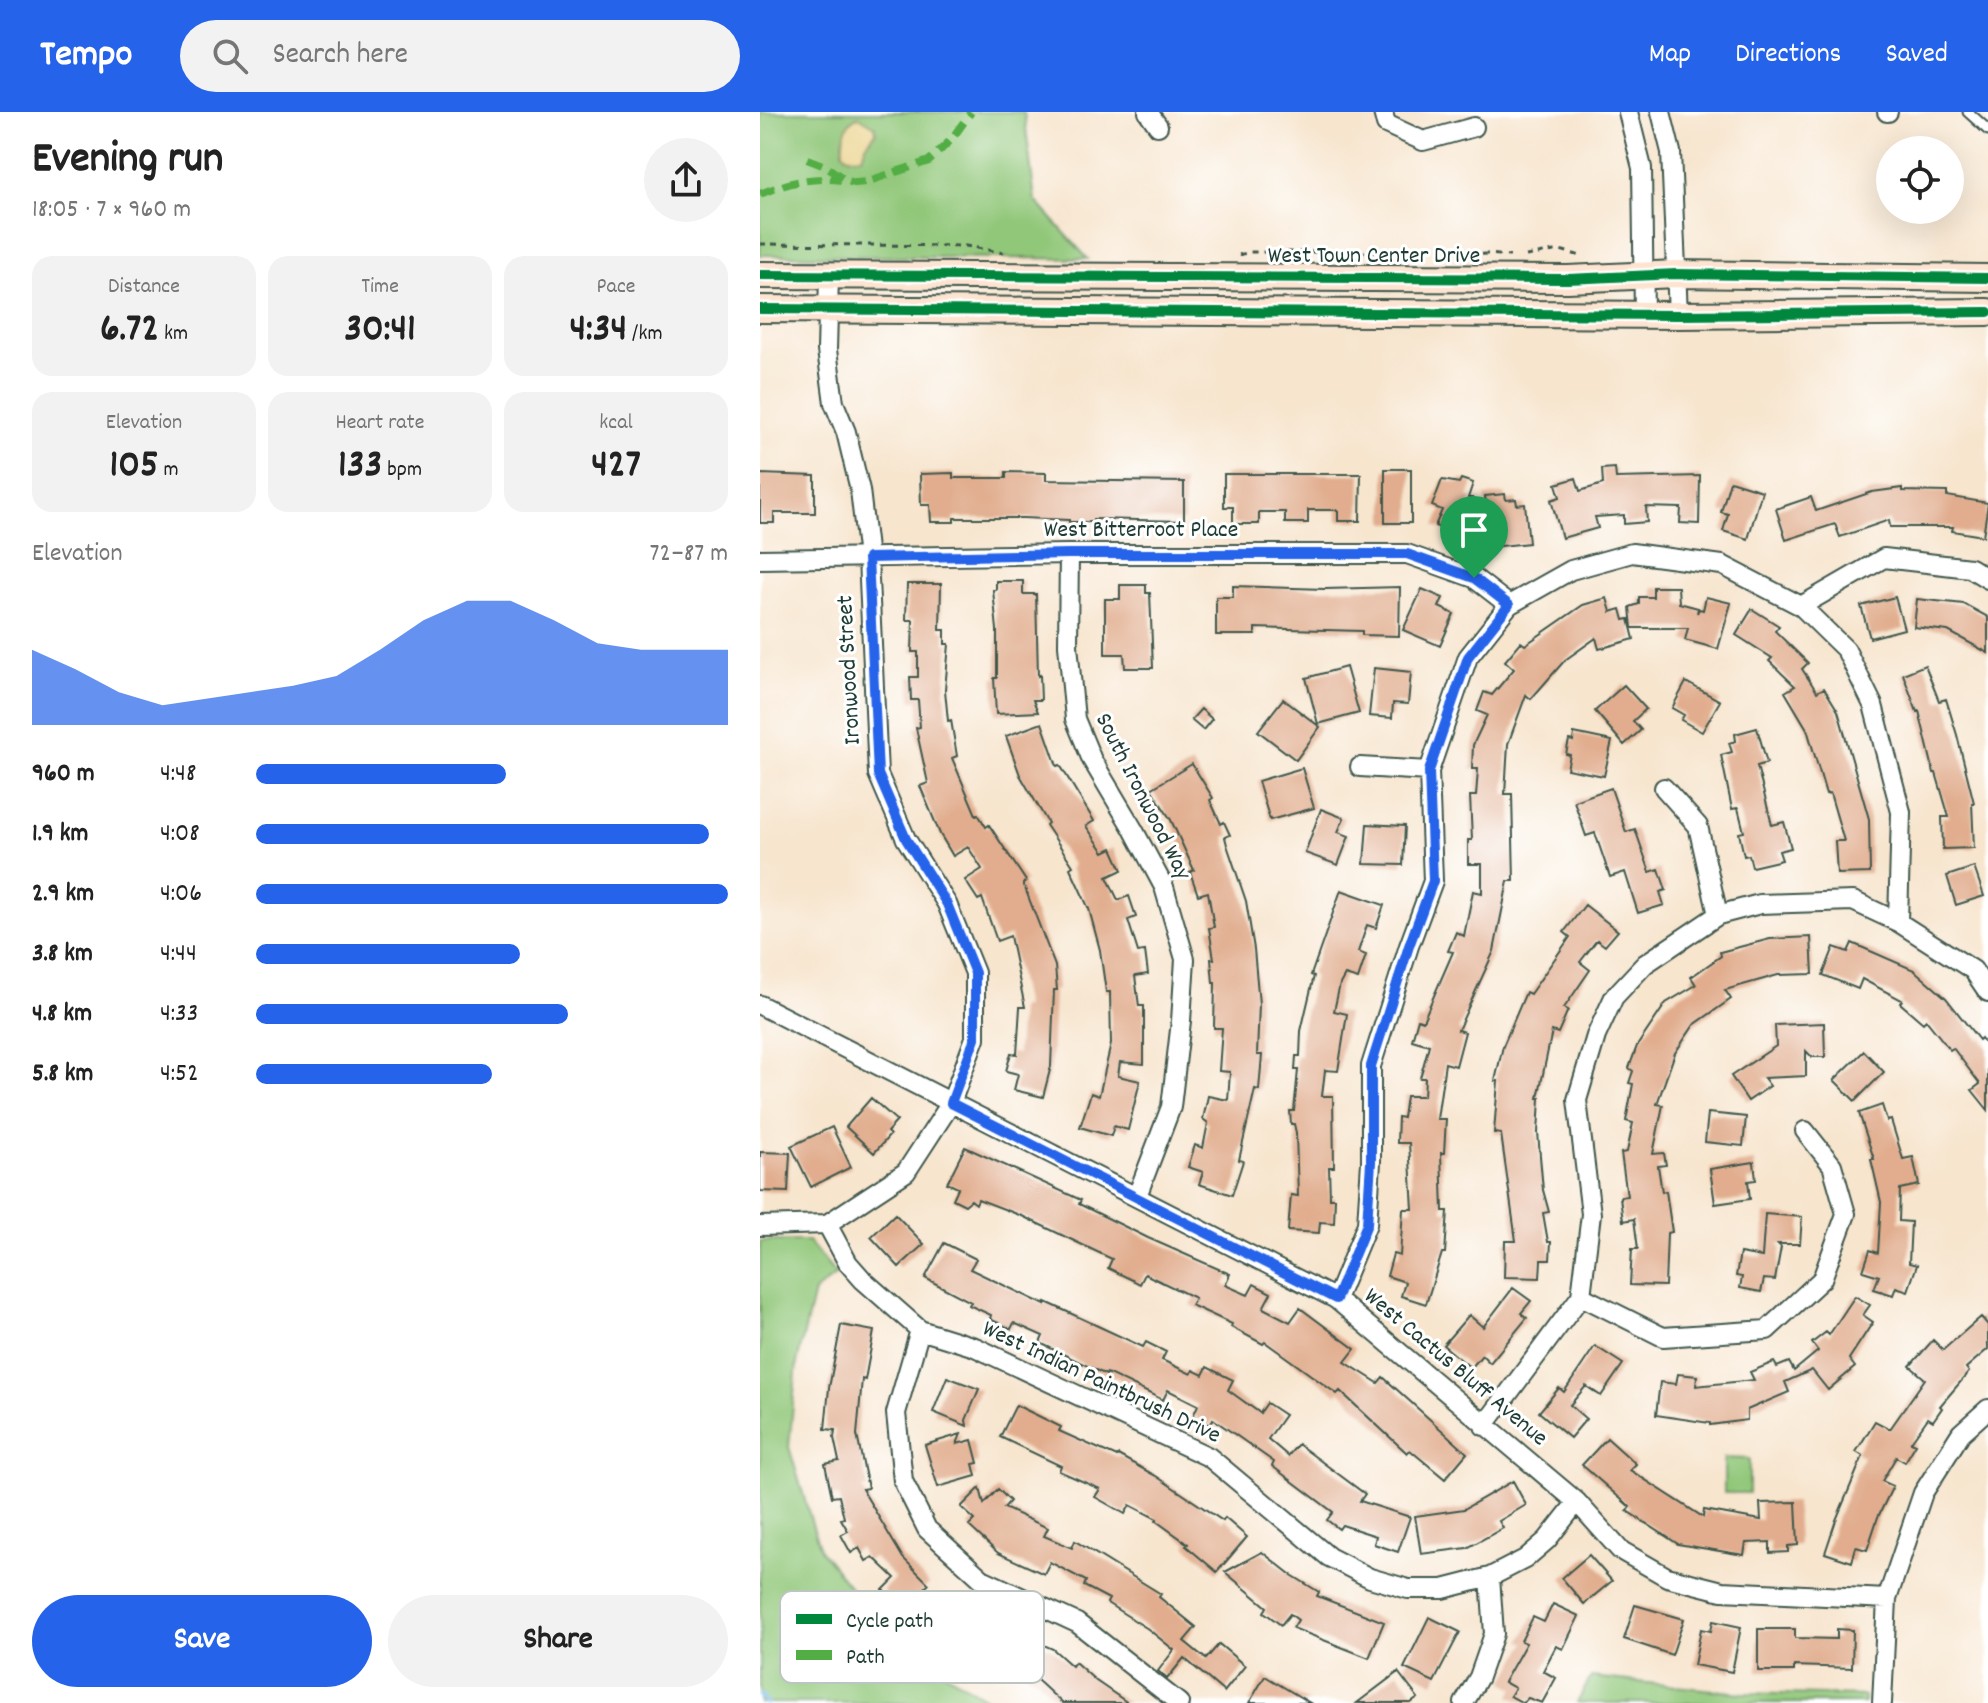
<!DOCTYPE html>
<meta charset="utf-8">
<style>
body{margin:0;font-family:Dekko,sans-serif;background:#f2f2f2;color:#222;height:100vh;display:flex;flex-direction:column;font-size:30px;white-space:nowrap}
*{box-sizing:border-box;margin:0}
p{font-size:26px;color:#767676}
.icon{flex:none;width:44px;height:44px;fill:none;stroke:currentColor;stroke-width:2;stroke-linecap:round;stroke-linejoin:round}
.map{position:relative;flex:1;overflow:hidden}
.details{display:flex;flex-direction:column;background:#fff;width:760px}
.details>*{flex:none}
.tools{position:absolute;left:1116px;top:24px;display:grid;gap:16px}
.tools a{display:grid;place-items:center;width:88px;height:88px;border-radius:50%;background:#fff;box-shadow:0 8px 32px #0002;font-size:40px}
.pin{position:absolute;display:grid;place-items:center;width:68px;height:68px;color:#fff;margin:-82px -34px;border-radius:50% 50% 50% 0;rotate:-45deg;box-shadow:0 0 8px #0007}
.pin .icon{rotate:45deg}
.round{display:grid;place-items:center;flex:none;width:84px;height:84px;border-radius:42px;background:#f2f2f2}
.head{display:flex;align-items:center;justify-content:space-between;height:136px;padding:0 32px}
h1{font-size:44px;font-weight:800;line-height:60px}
.figures{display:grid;grid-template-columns:repeat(3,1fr);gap:12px;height:136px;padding:8px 32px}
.figures div{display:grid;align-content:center;border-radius:20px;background:#f2f2f2;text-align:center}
.figures b{font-size:40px;font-weight:800}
.figures small{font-size:22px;font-weight:400}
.figures p{font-size:22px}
.chart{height:224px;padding:16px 32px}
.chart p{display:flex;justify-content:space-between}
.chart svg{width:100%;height:144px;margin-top:8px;fill:#2563eb;opacity:.7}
.primary-button{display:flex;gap:16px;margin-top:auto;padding:16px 32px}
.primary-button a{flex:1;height:92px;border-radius:48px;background:#2563eb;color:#fff;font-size:32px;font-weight:800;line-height:92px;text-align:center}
.primary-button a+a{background:#f2f2f2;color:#222}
ul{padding:0 32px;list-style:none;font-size:26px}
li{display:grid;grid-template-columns:128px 96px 1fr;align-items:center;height:60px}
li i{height:20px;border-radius:10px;background:#2563eb}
header{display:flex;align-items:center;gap:48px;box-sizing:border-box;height:112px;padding:0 40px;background:#2563eb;color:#fff}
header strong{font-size:38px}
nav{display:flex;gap:44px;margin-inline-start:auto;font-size:28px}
.search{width:560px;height:72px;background:#f2f2f2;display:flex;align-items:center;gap:20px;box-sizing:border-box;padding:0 28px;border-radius:44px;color:#767676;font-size:30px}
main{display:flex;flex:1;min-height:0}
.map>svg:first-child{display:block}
.green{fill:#91c779;stroke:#588256;stroke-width:2}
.sand{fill:#eeda9e;stroke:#868c69;stroke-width:2}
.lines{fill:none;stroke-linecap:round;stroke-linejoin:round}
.stream{stroke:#71b5e7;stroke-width:5}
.building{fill:#e1ad8e}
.lane-casing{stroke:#3f564b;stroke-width:13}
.street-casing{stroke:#3f564b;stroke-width:22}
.secondary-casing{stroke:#3f564b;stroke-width:30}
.path{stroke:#3f564b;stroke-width:3;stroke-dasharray:6 6;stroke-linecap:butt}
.lane{stroke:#fff;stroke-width:9}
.street{stroke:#fff;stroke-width:18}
.secondary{stroke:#fde4d1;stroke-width:26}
.quiet{stroke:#52ad45;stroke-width:8;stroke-dasharray:16 8;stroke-linecap:butt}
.cycleway-casing{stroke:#fff;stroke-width:15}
.cycleway{stroke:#00873e;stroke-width:10}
.route-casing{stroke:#fff;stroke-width:16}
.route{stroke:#2563eb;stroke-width:10}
.labels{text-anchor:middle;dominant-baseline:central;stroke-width:6;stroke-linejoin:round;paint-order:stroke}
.street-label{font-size:24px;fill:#1f3d34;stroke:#fff}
.key{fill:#fff;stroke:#bcc5c2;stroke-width:2}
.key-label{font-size:22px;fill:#1f3d34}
</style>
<header>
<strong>Tempo</strong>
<div class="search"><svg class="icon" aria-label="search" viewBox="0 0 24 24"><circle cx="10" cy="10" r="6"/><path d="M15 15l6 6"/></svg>Search here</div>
<nav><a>Map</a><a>Directions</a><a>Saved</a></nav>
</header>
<main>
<section class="details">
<div class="head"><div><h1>Evening run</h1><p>18:05 · 7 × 960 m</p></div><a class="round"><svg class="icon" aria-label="share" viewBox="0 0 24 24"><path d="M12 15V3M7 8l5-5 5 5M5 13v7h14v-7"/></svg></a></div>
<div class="figures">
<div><p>Distance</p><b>6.72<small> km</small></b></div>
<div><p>Time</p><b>30:41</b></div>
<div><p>Pace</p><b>4:34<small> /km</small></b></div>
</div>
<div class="figures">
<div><p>Elevation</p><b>105<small> m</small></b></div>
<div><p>Heart rate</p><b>133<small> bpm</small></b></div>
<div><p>kcal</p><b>427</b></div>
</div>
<div class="chart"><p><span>Elevation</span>72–87 m</p>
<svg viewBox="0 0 160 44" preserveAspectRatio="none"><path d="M0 44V21L10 27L20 34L30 38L40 36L50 34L60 32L70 29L80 21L90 12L100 6L110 6L120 12L130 19L140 21L150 21L160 21V44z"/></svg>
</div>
<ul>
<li><b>960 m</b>4:48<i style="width:53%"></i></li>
<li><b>1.9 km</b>4:08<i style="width:96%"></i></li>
<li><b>2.9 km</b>4:06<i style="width:100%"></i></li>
<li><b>3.8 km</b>4:44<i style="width:56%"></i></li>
<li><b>4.8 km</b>4:33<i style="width:66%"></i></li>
<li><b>5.8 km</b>4:52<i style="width:50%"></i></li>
</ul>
<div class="primary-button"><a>Save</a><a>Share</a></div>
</section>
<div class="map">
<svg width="1228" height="1591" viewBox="0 0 1228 1591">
<rect width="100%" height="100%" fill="#fff"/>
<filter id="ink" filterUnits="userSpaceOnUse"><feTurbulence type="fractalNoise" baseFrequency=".0125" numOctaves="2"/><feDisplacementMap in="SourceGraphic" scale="16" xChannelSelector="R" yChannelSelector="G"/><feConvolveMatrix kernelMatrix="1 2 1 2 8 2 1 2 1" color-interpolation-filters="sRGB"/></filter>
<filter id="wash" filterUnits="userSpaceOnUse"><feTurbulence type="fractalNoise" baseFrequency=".006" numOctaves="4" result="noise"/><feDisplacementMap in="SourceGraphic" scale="32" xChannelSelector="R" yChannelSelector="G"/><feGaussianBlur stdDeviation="1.8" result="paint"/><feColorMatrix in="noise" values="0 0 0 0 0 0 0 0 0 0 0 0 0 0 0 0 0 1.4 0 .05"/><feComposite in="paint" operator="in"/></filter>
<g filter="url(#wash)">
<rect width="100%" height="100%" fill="#f7e5ce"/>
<path class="green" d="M0 0H264L275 88 328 147 0 143Z
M0 1129H48L76 1163 54 1180 37 1251 29 1335 60 1438 133 1529 234 1591H0Z
M964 1346 989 1347V1381H964Z
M831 1565 982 1581 1104 1584V1591H817Z"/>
<path class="sand" d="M99 4 115 14 116 20 106 33 102 44 89 45 83 40C82 27 85 9 99 4Z"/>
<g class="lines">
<path class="stream" d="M0 1583 6 1591"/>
</g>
<g id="blocks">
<path class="building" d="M855 356 856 366 940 364 939 412 920 411 921 396 886 395 887 410 864 412V403L835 405 838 416 802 426 791 388 800 385 796 372 816 366 820 379 843 372 842 357Z
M625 357H651V411H625Z
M246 360 286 361V368L424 370V409L333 407V410H309V408L263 406H194V410H171L170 393H161L160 362 193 361V366H246Z
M0 362 55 364V401H14V411H0Z
M464 362H601L600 409H578V398H548V411H525V400H499V412H473V395H464Z
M701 367 713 371 708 386H712L698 423 675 414 682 398 672 394 682 368 699 371Z
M970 369 1002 379 988 427 963 419 968 402 961 400Z
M1142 376V379L1187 380V384L1228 391 1223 424 1192 419 1193 415H1130L1129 408 1080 425 1075 412 1026 428 1016 397 1051 385 1056 399 1112 380Z
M745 382 746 388 756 387 757 393 765 392 769 431 731 435 725 384Z
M236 469H263V482H276L278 564 280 563 281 588H273L278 600 236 602 234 566H237V518L233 478H236Z
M147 472H181L180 518H185V532H189L185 578 188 609 191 608 197 644 192 646 216 703 218 702 226 715 229 713 266 769 263 771 295 854 297 878H294L291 954 283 985 254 978 258 962 246 959 251 941 257 942 260 895H265L250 824 237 829 222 786 218 788 205 768 222 757 208 735 193 744 180 722 160 674 168 671 156 616 160 615 158 588H151L150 565H158V540H152L153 508H146Z
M360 473H386V481H390L393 556H365L364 542H345V487H360Z
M473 474 565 477 640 475 639 524 602 523V519L495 516V523H456V485H473Z
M893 475H918L919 491 938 496 937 501 939 497 943 498 946 485 971 491 958 537 925 528 928 516H872L870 495 879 492V485H893Z
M662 477 683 486 679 495 694 502 680 534 643 518Z
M1135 485 1144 517 1110 526 1101 494Z
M847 486 851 500 861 497 864 508 869 507 874 527 839 537 836 526 805 548 771 587 766 583 748 632 745 682H752L754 769H748L734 839 698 918 705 920 696 954 685 951 677 1007H686L684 1041H681L683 1099H688L685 1141H682L666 1192 641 1184 645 1170 627 1164 633 1142 640 1144 643 1097H653L649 1031H637L638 1005 643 1006 646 984H664L665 966H660L669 933 652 928 658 907 663 909 693 840 688 839 696 820 704 824 713 779 722 781V752H708V728H712L710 684H716L718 657H712L713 633 727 603 717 599 724 580 732 583 754 557 745 549 761 530 765 533 823 493Z
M1157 487 1204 492 1228 505V541L1188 519 1154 515Z
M992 497 1019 514 1015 519 1048 551 1042 557 1057 580 1064 576 1078 599 1109 707 1110 761 1077 762 1075 729H1084L1070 681 1066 682 1047 617 1025 580 1035 574 1009 549 1012 546 976 523Z
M1165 553 1179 589 1186 587 1197 623 1214 691H1212L1214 736 1183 737 1182 705H1189L1176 661H1174L1159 599 1157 600 1143 562Z
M586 555 599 601 558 612 546 566Z
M614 556 651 560 648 592 633 591 632 606 609 604Z
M926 570 960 589 942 620 921 608 924 603 912 596Z
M864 573 886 597 873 609 881 618 864 633 835 599Z
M523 587 560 615 536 648 498 619Z
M441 597 452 607 443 618 431 608Z
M282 611 297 654 300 653 334 709 326 714 344 740 352 736 362 758 347 765 358 788 369 784 376 805 368 808 378 840 385 839 388 862 375 864 379 894H384V952L360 950 358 964 380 969 368 1018 354 1014 351 1024 320 1015 331 981 339 984 351 932 350 880H346L340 838 329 797 310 756 313 754 286 713 288 711 260 663 246 624Z
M997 616 1007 651 997 654 1012 713 1024 710 1031 736 1019 739 1022 748 992 755 989 743 984 744 979 721 984 720 978 696 972 697 961 643 972 640 969 631 976 629 975 622Z
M814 621 852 629 844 664 807 657 810 643 806 642 809 628 813 629Z
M432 652 453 686 450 688 461 712 464 710 470 723 465 725 467 733 486 789 494 837 499 892 497 943H502L499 978 495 977 479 1048 483 1049 472 1083 439 1072 443 1060 428 1055 435 1033 443 1036 448 1011 443 1007 448 984 468 988 470 960 459 959 462 916H454L455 871H453L451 847H454L449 816 454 815 448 780 438 783 430 760 434 758 411 708 391 677Z
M542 656 554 696 510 708 498 669Z
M851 676 866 720 875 717 890 760 899 757 906 778 900 780 904 793 878 801 865 760 850 765 835 721 826 724 814 689Z
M561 697 584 706 578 720 589 724 578 753 545 741Z
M607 712 645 714 643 753 604 752Z
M1214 755 1224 784 1196 793 1187 764Z
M581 778 624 793 616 816 607 813 598 840 606 843 598 867 585 863 580 872 574 899 587 902 578 959 565 958 562 984H573L574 1055H569L570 1086H575L574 1111 560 1110 559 1121 528 1119 531 1083 538 1084 536 1021 534 1012H531L530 999H534L538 958H535L536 944H540L541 919 554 864 551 863Z
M825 793 858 819 845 834 837 828 820 850 830 858 804 896 808 898 798 921 792 919 778 986H780L778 1021 783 1078 789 1100 783 1101 788 1130H791L790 1148H781L780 1166 744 1165 745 1129H756L741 1022 734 1021 738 969H735L743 934 766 880 770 882 810 825 804 820Z
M1051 825 1053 862 1018 863 965 878 971 887 934 913 915 941 897 992 903 993 893 1042 904 1041 906 1053 898 1054 902 1080 906 1079 912 1120 907 1121 905 1174 870 1173 872 1137H878L874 1107 863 1109 860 1085 867 1084 861 1041 867 1040 873 1011 866 1009 873 972 869 971 873 959 869 956 877 934 906 891 936 873 931 865 961 844 960 840 1010 827Z
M1092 831 1154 858 1186 886 1219 928 1221 926 1228 936V998L1212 978 1220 972 1193 936 1190 938 1166 908 1163 911 1140 891 1142 888 1102 867 1098 877 1063 863 1074 835 1088 840Z
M1064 911 1065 945H1052L1046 939V964L1004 966 1010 974 988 989 971 964 1016 934 1015 913Z
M1104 939 1124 960 1095 989 1074 968Z
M111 986 137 1009 127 1020 130 1023 114 1041 86 1015Z
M1122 993 1127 1009 1131 1008 1143 1047 1153 1045 1159 1073 1140 1077 1139 1109 1151 1110 1149 1151 1157 1153 1148 1179 1136 1175 1133 1183 1114 1177 1119 1164 1103 1159 1110 1138 1118 1141 1121 1090 1111 1047H1114L1099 1001Z
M948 1001 986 1005 983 1034 945 1030Z
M72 1015 91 1055 51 1075 31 1034Z
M205 1035 321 1088 319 1092 388 1126 470 1162 465 1173 488 1183 494 1172 511 1181 503 1196 530 1210 540 1196 595 1237 585 1250 618 1271 623 1265 707 1341 685 1367 650 1338 647 1341 580 1279 577 1282 505 1230 503 1232 471 1215 472 1212 431 1193 435 1186 385 1162 380 1172 348 1156 352 1147 262 1104 218 1087 216 1092 211 1088 205 1093 193 1087 198 1076 187 1071Z
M0 1040 30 1041 28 1080 0 1079Z
M994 1050 996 1068 988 1069 990 1087 955 1092 950 1057Z
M135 1102 164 1132 139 1155 111 1125Z
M1005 1102 1042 1105 1040 1132H1018L1021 1135 1015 1168 1004 1167 1001 1180 980 1176 982 1165 976 1164 980 1141 1002 1145Z
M184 1131 216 1147 210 1157 285 1193 286 1190 383 1235 386 1230 406 1240 402 1248 431 1262 433 1258 443 1263 447 1255 473 1268 468 1278 500 1301 507 1291 525 1303 508 1327 528 1344 538 1332 605 1382 600 1389 650 1405 638 1440 614 1432 616 1424 582 1413 579 1417 567 1408 573 1400 512 1354 514 1350 453 1307 450 1313 433 1304 438 1293 408 1278 403 1288 347 1261 346 1263 280 1231 283 1224 254 1211 251 1217 230 1207 231 1203 209 1193 211 1190 165 1166Z
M753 1176 771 1189 761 1201 767 1206 730 1251 722 1243 711 1256 683 1233 709 1203 723 1215Z
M1095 1184 1110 1193 1103 1203 1113 1210 1089 1247 1095 1255 1068 1278 1052 1258 1025 1270 1029 1280 987 1298V1308L950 1313V1311L896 1303 900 1270 916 1272 918 1262 937 1264 936 1274 994 1268 990 1260 1014 1250 1017 1255 1029 1250 1034 1259 1058 1239 1052 1231 1066 1220 1069 1223Z
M1221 1205 1228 1213V1237L1206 1256 1209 1260 1180 1294 1182 1296 1173 1309 1168 1306 1151 1330 1156 1332 1145 1350 1136 1345 1122 1369 1133 1374 1118 1405 1107 1438 1096 1435 1092 1450 1065 1441 1076 1408 1103 1344 1096 1340 1115 1309 1130 1317 1165 1267 1150 1254 1173 1228 1183 1238Z
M81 1213 114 1219 105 1268 102 1267 97 1323 108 1376 102 1377 143 1446 169 1472 143 1498 123 1478 135 1466 113 1445 106 1449 99 1436 91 1441 81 1423 88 1419 81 1407 84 1406 79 1384 72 1385 65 1352 79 1349 74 1326 75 1318 65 1317 69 1276Z
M835 1234 863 1252 841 1284 826 1274 810 1293 826 1307 810 1326 779 1300 799 1276 804 1280Z
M187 1265 219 1277 206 1308 207 1314 173 1300Z
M256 1293 301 1315 299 1319 357 1345 358 1343 396 1364 463 1409 465 1406 487 1425 457 1460 426 1434 428 1432 396 1409 397 1407 370 1393 365 1402 335 1385 340 1377 299 1359 301 1354 240 1325Z
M201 1322 197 1332 212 1328 218 1351 213 1352 216 1364 178 1375 165 1333Z
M847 1326 876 1352 870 1358 943 1405 944 1398 1001 1408 1000 1391 1036 1390 1038 1433 1028 1434V1440L1010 1441V1430L986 1431 984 1443 918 1432 867 1399 870 1395 822 1353Z
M753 1369 766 1393 739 1409 743 1416 707 1436 661 1442 655 1404 704 1397Z
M220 1376 224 1392 238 1377 250 1389 244 1396 288 1416 284 1424 312 1436 315 1429 401 1482 399 1485 436 1515 424 1529 446 1547 459 1532 485 1554 464 1580 424 1546 407 1567 398 1559 414 1538 388 1517 347 1491 349 1487 324 1474 326 1469 290 1450 284 1462 238 1441 209 1414 215 1408 201 1395Z
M502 1440 530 1462 559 1480 557 1484 624 1510 609 1546 533 1516 538 1508 530 1502 521 1513 504 1500 507 1495 465 1460Z
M829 1443 852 1469 824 1492 802 1466Z
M181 1485 234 1516 236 1512 293 1537 312 1554 315 1550 336 1569 368 1591H302L275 1566 242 1551 237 1562 216 1553 167 1523 176 1508 169 1504Z
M793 1492 819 1504 803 1537 796 1534 783 1559 796 1566 782 1591 768 1586 763 1591 750 1584 755 1576 744 1570 766 1531 761 1529 773 1505 784 1510Z
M875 1493 924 1507 912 1543 864 1527Z
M669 1505 700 1520 674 1570 644 1556Z
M953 1509 981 1515 972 1560 934 1553 941 1517 951 1519Z
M998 1517H1035V1526L1077 1527V1517L1093 1518 1092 1556 1034 1554V1559H998Z
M638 1560 658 1586 651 1591H597Z
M505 1564 550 1591H489Z"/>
</g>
</g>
<g filter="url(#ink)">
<use href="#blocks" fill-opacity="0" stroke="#3f564b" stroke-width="2"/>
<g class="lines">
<defs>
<path id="lane" d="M1208 0 1228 18"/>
<path id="street" d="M388 0 398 14
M623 0 626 12 663 29 714 15
M868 0 882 56 884 203
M901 0 911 40 918 203
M1127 0H1128
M309 442 308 533 315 607 332 648 373 717 404 775 425 847 421 909 411 995 377 1084
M0 447 309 442H647L714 466 749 493
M1041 494 1124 446 1210 456 1228 467
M600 655 669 659
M904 676 938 714 958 803
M0 893 576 1187 817 1390 860 1438 907 1465 962 1479 1127 1487
M67 1112 88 1151 103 1168 160 1218 215 1235 449 1345 569 1445 610 1466 648 1477H683L730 1465 765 1447 787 1428 817 1390
M0 1114 67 1112 146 1060 191 991 215 926V861L187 792 146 727 118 662 108 446 100 378 86 320 74 291 67 238 69 164
M821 1184 903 1225 1007 1218 1062 1167 1086 1102 1072 1053 1045 1019
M576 1187 607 1112 611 1050V954L649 834 673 769 669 659 708 545 749 493 811 458 872 441 962 453 1041 494 1086 538 1113 593 1141 700 1138 810
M160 1218 136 1301 143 1369 167 1417 222 1467 317 1511 419 1591
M724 1314 821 1184 831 1102 817 988 836 924 854 885 885 852 958 803 1000 792 1093 789 1138 810 1213 858 1228 880
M704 1591 719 1565 734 1522 730 1465
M1122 1591 1127 1487 1163 1381 1201 1321 1228 1297"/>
<path id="secondary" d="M0 163 808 167 916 162 1228 166
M0 197 918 203 1228 200"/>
</defs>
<use href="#lane" class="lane-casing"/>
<use href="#street" class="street-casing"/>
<use href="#secondary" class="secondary-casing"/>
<path class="path" d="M0 132 206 134 244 141
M479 143 490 140H612L651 143
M698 143 727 142 750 144
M766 144 800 138 821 144"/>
<use href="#lane" class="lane"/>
<use href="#street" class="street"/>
<use href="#secondary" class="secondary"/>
<path class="quiet" d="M47 47 65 54 87 69 95 71 106 70 169 49 191 28 211 0
M0 82C27 71 51 64 81 68"/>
<defs>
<path id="cycleway" d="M0 163 808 167 916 162 1228 166
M0 197 918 203 1228 200"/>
</defs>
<use href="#cycleway" class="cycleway-casing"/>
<use href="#cycleway" class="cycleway"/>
</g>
</g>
<g class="lines" filter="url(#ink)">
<defs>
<path id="route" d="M309 442H647L714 466 749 493 708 545 669 659 673 769 649 834 611 954V1050L607 1112 576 1187 191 991 215 926V861L187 792 146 727 118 662 108 446Z"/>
</defs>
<use href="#route" class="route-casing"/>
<use href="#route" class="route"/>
</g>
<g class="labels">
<g class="street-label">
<text x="614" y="145">West Town Center Drive</text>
<text x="381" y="419">West Bitterroot Place</text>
<text transform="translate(90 558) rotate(-93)">Ironwood Street</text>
<text transform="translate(382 685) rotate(63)">South Ironwood Way</text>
<text transform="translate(695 1256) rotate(40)">West Cactus Bluff Avenue</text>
<text transform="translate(341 1271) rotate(25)">West Indian Paintbrush Drive</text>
</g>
</g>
<rect x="20" y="1479" width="264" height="92" rx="12" class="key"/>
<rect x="36" y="1502" width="36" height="10" fill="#00873e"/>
<rect x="36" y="1538" width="36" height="10" fill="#52ad45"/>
<g class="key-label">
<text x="86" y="1515">Cycle path</text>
<text x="86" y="1551">Path</text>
</g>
</svg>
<div class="tools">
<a><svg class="icon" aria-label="locate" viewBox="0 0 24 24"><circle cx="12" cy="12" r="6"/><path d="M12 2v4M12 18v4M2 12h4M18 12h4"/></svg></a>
</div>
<div class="pin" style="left:714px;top:466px;background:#1e9e55"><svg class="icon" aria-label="arrive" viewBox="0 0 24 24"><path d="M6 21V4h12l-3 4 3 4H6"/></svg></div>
</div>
</main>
